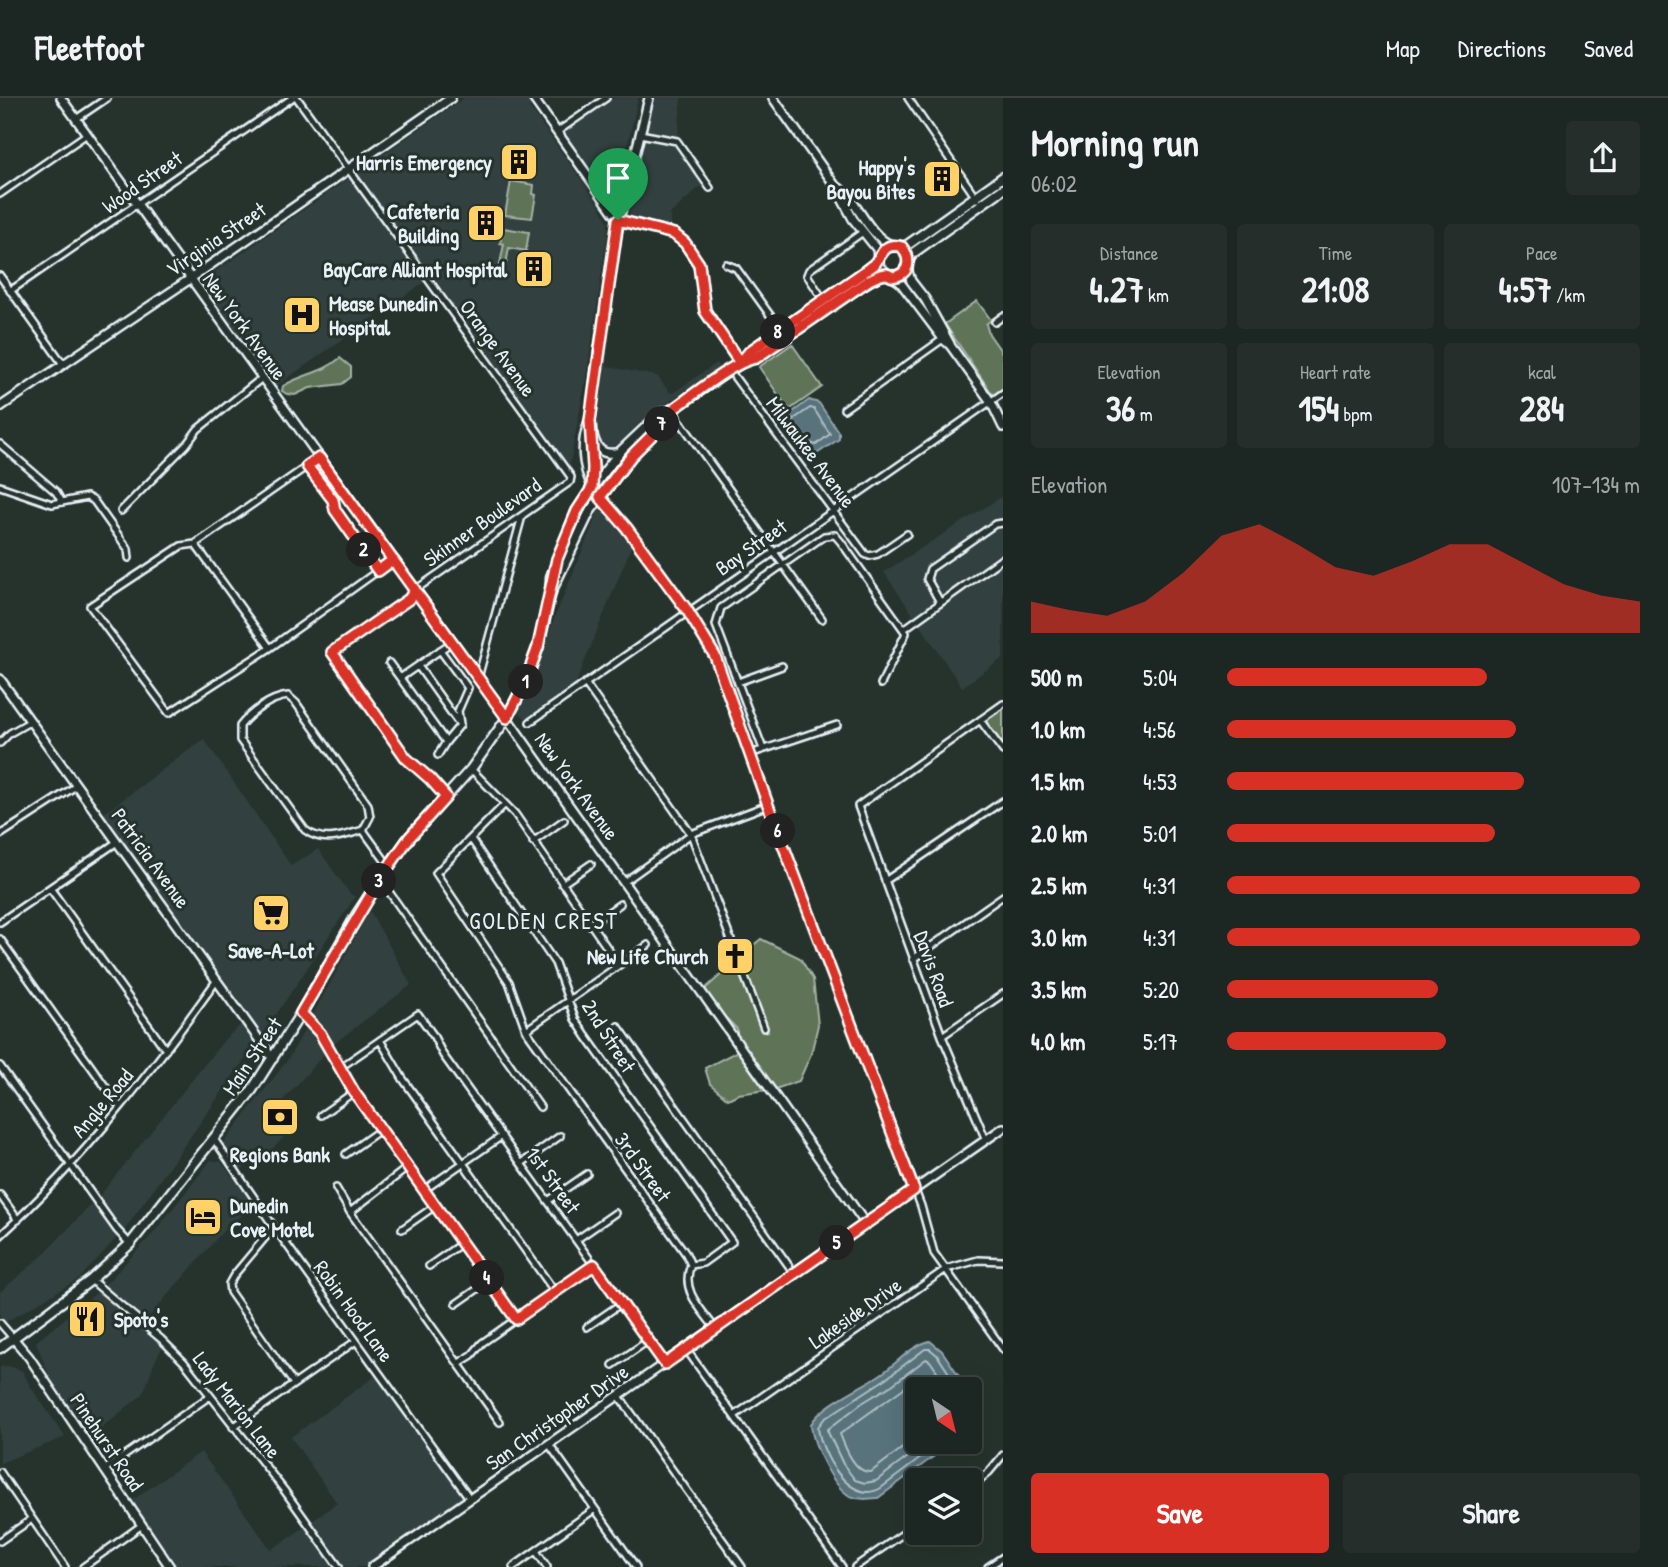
<!DOCTYPE html>
<meta charset="utf-8">
<style>
body{margin:0;font-family:"Patrick Hand",sans-serif;background:#252e2a;color:#f1f3f6;height:100vh;display:flex;flex-direction:column;font-size:26px;white-space:nowrap}
*{box-sizing:border-box;margin:0}
p{font-size:23px;color:#a0a5a5}
.icon{flex:none;width:38px;height:38px;fill:none;stroke:currentColor;stroke-width:2;stroke-linecap:round;stroke-linejoin:round}
.map{position:relative;flex:1;overflow:hidden}
.details{display:flex;flex-direction:column;background:#1c2622;width:665px}
.details>*{flex:none}
.needle{width:46px;rotate:145deg}
.controls{position:absolute;left:905px;top:1279px;display:grid;gap:14px}
.controls a{display:grid;place-items:center;width:77px;height:77px;border-radius:7px;background:#1c2622;box-shadow:0 7px 28px #0002,0 0 0 2px #3a4340;font-size:35px}
.pin{position:absolute;display:grid;place-items:center;width:60px;height:60px;color:#fff;margin:-72px -30px;border-radius:50% 50% 50% 0;rotate:-45deg;box-shadow:0 0 7px #0007}
.pin .icon{rotate:45deg}
.km{position:absolute;width:35px;height:35px;margin:-18px;border-radius:50%;background:#222;color:#fff;font-size:19px;line-height:35px;text-align:center}
.round{display:grid;place-items:center;flex:none;width:74px;height:74px;border-radius:7px;background:#252e2a}
.overview{display:flex;align-items:center;justify-content:space-between;height:119px;padding:0 28px}
h1{font-size:38px;font-weight:700;line-height:52px}
.stats{display:grid;grid-template-columns:repeat(3,1fr);gap:10px;height:119px;padding:7px 28px}
.stats div{display:grid;align-content:center;border-radius:7px;background:#252e2a;text-align:center}
.stats b{font-size:35px;font-weight:700}
.stats small{font-size:19px;font-weight:400}
.stats p{font-size:19px}
.chart{height:196px;padding:14px 28px}
.chart p{display:flex;justify-content:space-between}
.chart svg{width:100%;height:126px;margin-top:7px;fill:#d93025;opacity:.7}
.action{display:flex;gap:14px;margin-top:auto;padding:14px 28px}
.action a{flex:1;height:80px;border-radius:7px;background:#d93025;color:#fff;font-size:28px;font-weight:700;line-height:80px;text-align:center}
.action a+a{background:#252e2a;color:#f1f3f6}
ul{padding:0 28px;list-style:none;font-size:23px}
li{display:grid;grid-template-columns:112px 84px 1fr;align-items:center;height:52px}
li i{height:18px;border-radius:9px;background:#d93025}
header{display:flex;align-items:center;gap:42px;box-sizing:border-box;height:98px;padding:0 35px;background:#1c2622;border-bottom:2px solid #3a4340}
header strong{font-size:33px}
nav{display:flex;gap:38px;margin-inline-start:auto;font-size:24px}
main{display:flex;flex:1;min-height:0}
.map>svg:first-child{display:block}
.built{fill:#334141}
.green{fill:#5f7356;stroke:#a4b2a7;stroke-width:2}
.water{fill:#58737c;stroke:#92a5ae;stroke-width:2}
.lines{fill:none;stroke-linecap:round;stroke-linejoin:round}
.shore{stroke:#aebfc6;stroke-width:2}
.minor-casing{stroke:#e8f1f8;stroke-width:10}
.tertiary-casing{stroke:#e8f1f8;stroke-width:12}
.secondary-casing{stroke:#e8f1f8;stroke-width:13}
.minor{stroke:#26332d;stroke-width:5}
.tertiary{stroke:#26332d;stroke-width:7}
.secondary{stroke:#26332d;stroke-width:8}
.route-casing{stroke:#fff;stroke-width:14}
.route{stroke:#d93025;stroke-width:9}
.labels{text-anchor:middle;dominant-baseline:central;stroke-width:6;stroke-linejoin:round;paint-order:stroke}
.poi-label{font-size:21px;font-weight:bold;fill:#e8f1f8;stroke:#26332d;text-anchor:end}
.street-label{font-size:21px;fill:#e8f1f8;stroke:#26332d}
.neighbourhood-label{font-size:23px;letter-spacing:2px;fill:#e8f1f8;stroke:#26332d}
</style>
<header>
<strong>Fleetfoot</strong>
<nav><a>Map</a><a>Directions</a><a>Saved</a></nav>
</header>
<main>
<div class="map">
<svg width="1003" height="1469" viewBox="0 0 1003 1469">
<rect width="100%" height="100%" fill="#26332d"/>
<filter id="ink" filterUnits="userSpaceOnUse"><feTurbulence type="fractalNoise" baseFrequency=".0143" numOctaves="2"/><feDisplacementMap in="SourceGraphic" scale="14" xChannelSelector="R" yChannelSelector="G"/><feConvolveMatrix kernelMatrix="1 2 1 2 8 2 1 2 1" color-interpolation-filters="sRGB"/></filter>
<g filter="url(#ink)">
<path class="built" d="M464 0H541L529 9 598 105 608 123V132L587 274 569 370 433 178 276 288 202 183Z
M613 0H638L614 109 562 35Z
M654 0H681L678 40 645 33Z
M644 40 675 46 703 86 670 116V132L628 120 634 76Z
M717 265 719 269 641 323 617 351 606 352 599 347 596 335 606 266 609 269 657 278 669 294 673 295Z
M1003 398V421L993 423 928 468 924 482 935 503 914 518 884 474Z
M602 405 633 444 575 587 527 621 516 613Z
M1003 428V456L941 499 931 481 933 474 997 429Z
M1003 465V560L962 589 919 525Z
M204 641 291 768 318 751 350 796 355 799 261 939 102 717Z
M370 813 411 887 332 947 323 933 311 920Z
M243 925 257 944 123 1134 98 1100 225 941Z
M308 926 327 953 284 1001 291 1032 267 1056 240 1072 222 1047 287 963Z
M211 1062 221 1064 254 1107 225 1131 145 1223 103 1189 152 1137Z
M93 1105 118 1138 80 1180 4 1225 0 1220V1194L41 1159Z
M99 1193 163 1248 154 1265 143 1296 87 1341 49 1277 36 1244Z
M9 1268 22 1273 31 1289 65 1339 0 1365V1269Z
M377 1277 465 1400 366 1469H343L311 1424 337 1405 291 1339Z
M201 1354 271 1452 306 1428 335 1469H174L130 1404Z"/>
<path class="green" d="M511 83 534 87 533 96 536 97 532 120 505 117Z
M503 130 529 134 526 153 509 150 505 172 499 171 504 146 500 145Z
M977 203 991 222 986 226 989 236 1003 256V290L993 297 945 226Z
M792 246 822 289 789 312 759 269Z
M340 260 351 269V279L342 286 310 290 295 297 287 296 282 293 283 288C304 275 322 276 340 260Z
M1003 611V647L985 623Z
M761 841 800 860 813 881 818 927 811 956 799 983 775 991 737 938V931L720 914 704 892 735 864 762 934 768 933 740 858Z
M736 948 767 992 738 996 728 1001 710 986 705 970 736 954Z"/>
<path class="water" d="M809 302 819 305 839 335V341L815 357 808 351H800L785 327 786 319Z
M930 1243 942 1253 968 1291 917 1292V1344H953L878 1400C868 1401 859 1402 850 1398 833 1389 812 1346 811 1326 823 1305 864 1289 884 1274 898 1264 912 1247 930 1243Z"/>
<g class="lines">
<path class="shore" d="M810 310 814 311 830 336 816 347 804 343 793 325 794 321Z
M917 1339 871 1374C855 1376 845 1349 840 1336L923 1276 927 1277 937 1292
M928 1344 876 1383 865 1385 855 1382 843 1366 827 1332 862 1305 892 1287 926 1261 930 1263 950 1292
M942 1344 881 1390C850 1409 820 1354 818 1329L824 1321 887 1280 925 1251H930L937 1257 960 1292"/>
<defs>
<path id="minor" d="M297 0 571 379 570 384 415 492 409 501 332 554 406 660 430 681 446 699
M908 0 977 101
M76 21 107 0
M557 34 606 0
M640 36 677 43 710 90
M0 96 87 36
M726 166 736 170 775 224
M0 178 63 266
M10 193 292 0
M819 195 807 177 809 172 863 134
M995 224 1003 218
M730 273 865 456 869 458 878 456 907 436
M844 311 943 241
M672 312 822 521
M0 346 56 394 62 404
M319 360 195 446 181 448 90 508 169 615 270 550 393 462
M307 368 333 402 335 412 378 473
M0 388 52 406 87 399 94 403 128 451 129 460
M600 399 611 410 687 512 715 558 768 707 921 1108 934 1155 1003 1251
M121 413 186 347 198 331 262 280
M195 446 270 550
M940 504 927 481 930 471 995 426 1003 425
M904 531 1003 460
M440 552 468 590 458 613 460 626
M389 565 400 580
M418 568 460 627 446 644 400 580 452 544
M478 580 522 418
M738 584 782 568
M585 585 691 736 764 930
M288 598 296 605 368 707 370 719 363 732C342 738 324 746 305 732L240 642V628C251 614 270 600 288 598Z
M980 622 1003 653
M530 624 1003 295
M0 645 10 635 31 623
M763 651 716 527 721 510 824 438 835 437 841 444 906 535 881 586
M750 656 837 627
M438 657 446 644
M471 671 515 716 619 867
M505 706 436 775 509 884 526 932 686 1156 691 1167C680 1192 701 1211 715 1230
M363 732 389 768
M0 737 76 688
M471 741 555 865 575 921 586 938 732 1144 703 1165 691 1167
M533 744 564 722
M380 781 540 1009
M885 783 1003 703
M624 784 691 736 768 707
M562 786 591 766
M50 790 166 952
M0 824 117 744
M590 827 620 806
M0 841 120 1009
M913 861 1003 798
M301 915 320 935 354 994 516 1221
M618 928 794 1175
M526 932 648 847
M942 938 1003 896
M380 942 403 981 555 1194
M0 968 117 1132 130 1146
M341 969 418 916 433 937 443 957 665 1266
M321 1017 354 994
M214 1041 274 1129 470 1401
M986 1042 942 938 858 708 1003 606
M346 1056 380 1032
M522 1065 560 1038
M336 1090 350 1114 500 1324
M424 1092 502 1038
M0 1097 18 1122
M548 1103 587 1076
M350 1114 407 1070
M274 1129 234 1177 229 1186 230 1194 294 1286
M402 1131 435 1108
M0 1138C82 1063 152 973 217 882
M576 1142 615 1115
M429 1168 462 1145
M91 1182 161 1241 184 1264 284 1392 339 1469
M456 1206 489 1183
M0 1225 13 1240
M587 1229 622 1205
M686 1251 842 1469
M459 1265 472 1257 482 1245 594 1167
M613 1267 649 1242
M619 1298 742 1469
M734 1318 946 1171 978 1162 1003 1163
M233 1329 356 1243
M549 1346 636 1469
M104 1372 210 1298
M0 1374 65 1469
M970 1390 989 1374 1003 1357
M0 1443 32 1421
M536 1453 547 1469
M83 1469 142 1427
M513 1469 595 1411
M855 1469 917 1426
M988 1469 1003 1459"/>
<path id="tertiary" d="M61 0 500 610 865 1125
M533 0 619 122 674 136 685 145 699 167 705 213 740 265
M773 0 834 86 853 121 877 151 878 159
M835 87C859 102 865 135 891 147
M907 170 911 183 925 201 950 246
M893 179 900 184 943 241 950 247 991 304 1003 329
M0 309 190 181 451 0
M588 326C579 350 583 380 600 399
M593 337C597 353 604 358 620 354
M592 390 593 370 590 323 596 272 619 122 649 0
M0 581 273 961
M13 1240 29 1259 170 1469
M372 1469 1003 1030"/>
<path id="secondary" d="M1003 79 906 148C894 149 885 145 878 159L879 169 890 178C908 179 905 165 913 155L1003 91
M745 262 756 260 862 187 876 179 886 176
M551 494 590 413 631 358 669 320 672 312
M0 1250 91 1182 130 1146 252 992 301 915 357 816 389 768 409 740 471 671 507 620 525 585 538 549 551 494V479L577 413 592 390 620 354 661 315 672 312 745 262 750 253 856 180 878 162"/>
</defs>
<use href="#minor" class="minor-casing"/>
<use href="#tertiary" class="tertiary-casing"/>
<use href="#secondary" class="secondary-casing"/>
<use href="#minor" class="minor"/>
<use href="#tertiary" class="tertiary"/>
<use href="#secondary" class="secondary"/>
</g>
</g>
<g class="lines" filter="url(#ink)">
<defs>
<path id="route" d="M618 122 590 323 593 370 592 390 577 413 557 461 538 549 525 585 507 620 319 360 307 368 333 402 335 412 378 473 393 462 415 492 409 501 332 554 406 660 430 681 446 699 409 740 380 781 301 915 320 935 354 994 516 1221 594 1167 665 1266 914 1092 768 707 715 558 687 512 626 429 600 399 631 358 669 320 672 312C692 298 734 263 756 260L869 182C874 180 880 176 886 176 893 177 889 180 897 178 912 173 909 158 902 149 884 143 882 157 874 167L750 253 740 265 705 213 699 166 685 145 674 136 618 122"/>
</defs>
<use href="#route" class="route-casing"/>
<use href="#route" class="route"/>
</g>
<defs>
<symbol id="building-square" viewBox="-11 -11 22 22"><rect x="-9" y="-9" width="18" height="18" rx="4" fill="#ffd166" stroke="#26332d"/><path d="M-4-6H4V6H1V3H-1V6H-4ZM-2.5-4.3h1.7v1.8h-1.7ZM.8-4.3h1.7v1.8H.8ZM-2.5-1h1.7V.8h-1.7ZM.8-1h1.7V.8H.8Z" fill="#111"/></symbol>
<symbol id="hospital-square" viewBox="-11 -11 22 22"><rect x="-9" y="-9" width="18" height="18" rx="4" fill="#ffd166" stroke="#26332d"/><path d="M-5-5h3v3.5h4V-5h3V5h-3V1.5h-4V5h-3Z" fill="#111"/></symbol>
<symbol id="supermarket-square" viewBox="-11 -11 22 22"><rect x="-9" y="-9" width="18" height="18" rx="4" fill="#ffd166" stroke="#26332d"/><path d="M-6-5.5h2.5l.6 2H6L4.5 2H-2.5L-4.4-4H-6ZM-1.5 3.2a1.3 1.3 0 1 0 .1 0ZM3 3.2a1.3 1.3 0 1 0 .1 0Z" fill="#111"/></symbol>
<symbol id="church-square" viewBox="-11 -11 22 22"><rect x="-9" y="-9" width="18" height="18" rx="4" fill="#ffd166" stroke="#26332d"/><path d="M-1.2-6h2.4v3.5h3.3v2.4h-3.3V6h-2.4V-.1h-3.3v-2.4h3.3Z" fill="#111"/></symbol>
<symbol id="bank-square" viewBox="-11 -11 22 22"><rect x="-9" y="-9" width="18" height="18" rx="4" fill="#ffd166" stroke="#26332d"/><path d="M-6-4H6V4H-6ZM0-2.3a2.3 2.3 0 1 0 0 4.6a2.3 2.3 0 1 0 0-4.6Z" fill="#111"/></symbol>
<symbol id="hotel-square" viewBox="-11 -11 22 22"><rect x="-9" y="-9" width="18" height="18" rx="4" fill="#ffd166" stroke="#26332d"/><path d="M-6-4.5h1.5V1H6V5H4.5V3h-9V5H-6ZM-4 0a1.8 1.8 0 1 1 3.6 0ZM.5 0V-2.5h3Q6-2.5 6 0Z" fill="#111"/></symbol>
<symbol id="restaurant-square" viewBox="-11 -11 22 22"><rect x="-9" y="-9" width="18" height="18" rx="4" fill="#ffd166" stroke="#26332d"/><path d="M-5-6h1v4h1v-4h1v4h1v-4h1v5L-1.5 .5V6h-2V.5L-5-1ZM5-6V6H3V1.5H1.5Q1.5-4 5-6Z" fill="#111"/></symbol>
</defs>
<g fill-rule="evenodd">
<use href="#building-square" x="497" y="42" width="44" height="44"/>
<use href="#building-square" x="920" y="59" width="44" height="44"/>
<use href="#building-square" x="464" y="103" width="44" height="44"/>
<use href="#building-square" x="512" y="149" width="44" height="44"/>
<use href="#hospital-square" x="280" y="195" width="44" height="44"/>
<use href="#supermarket-square" x="249" y="793" width="44" height="44"/>
<use href="#church-square" x="713" y="836" width="44" height="44"/>
<use href="#bank-square" x="258" y="997" width="44" height="44"/>
<use href="#hotel-square" x="181" y="1097" width="44" height="44"/>
<use href="#restaurant-square" x="65" y="1199" width="44" height="44"/>
</g>
<g class="labels">
<g class="poi-label">
<text x="492" y="64">Harris Emergency</text>
<text x="915" y="69">Happy's<tspan x="915" dy="24">Bayou Bites</tspan></text>
<text x="459" y="113">Cafeteria<tspan x="459" dy="24">Building</tspan></text>
<text x="507" y="171">BayCare Alliant Hospital</text>
<text x="329" y="205" text-anchor="start">Mease Dunedin<tspan x="329" dy="24">Hospital</tspan></text>
<text x="271" y="852" text-anchor="middle">Save-A-Lot</text>
<text x="708" y="858">New Life Church</text>
<text x="280" y="1056" text-anchor="middle">Regions Bank</text>
<text x="230" y="1107" text-anchor="start">Dunedin<tspan x="230" dy="24">Cove Motel</tspan></text>
<text x="114" y="1221" text-anchor="start">Spoto's</text>
</g>
<g class="street-label">
<text transform="translate(142 84) rotate(-35)">Wood Street</text>
<text transform="translate(216 141) rotate(-34)">Virginia Street</text>
<text transform="translate(245 228) rotate(54)">New York Avenue</text>
<text transform="translate(498 250) rotate(54)">Orange Avenue</text>
<text transform="translate(811 354) rotate(53)">Milwaukee Avenue</text>
<text transform="translate(482 424) rotate(-35)">Skinner Boulevard</text>
<text transform="translate(751 449) rotate(-35)">Bay Street</text>
<text transform="translate(577 688) rotate(54)">New York Avenue</text>
<text transform="translate(151 760) rotate(54)">Patricia Avenue</text>
<text transform="translate(934 871) rotate(70)">Davis Road</text>
<text transform="translate(609 938) rotate(58)">2nd Street</text>
<text transform="translate(252 958) rotate(-56)">Main Street</text>
<text transform="translate(102 1005) rotate(-50)">Angle Road</text>
<text transform="translate(643 1069) rotate(54)">3rd Street</text>
<text transform="translate(553 1082) rotate(54)">1st Street</text>
<text transform="translate(354 1213) rotate(54)">Robin Hood Lane</text>
<text transform="translate(855 1215) rotate(-35)">Lakeside Drive</text>
<text transform="translate(237 1307) rotate(52)">Lady Marion Lane</text>
<text transform="translate(557 1319) rotate(-35)">San Christopher Drive</text>
<text transform="translate(107 1344) rotate(56)">Pinehurst Road</text>
</g>
<g class="neighbourhood-label">
<text x="544" y="822">GOLDEN CREST</text>
</g>
</g>
</svg>
<div class="controls">
<a><svg class="needle" viewBox="-14 -14 28 28"><path d="M0-13l5 13h-10z" fill="#e53935"/><path d="M0 13l5-13h-10z" fill="#a0a5a5"/></svg></a>
<a><svg class="icon" aria-label="layers" viewBox="0 0 24 24"><path d="M12 4l9 5-9 5-9-5zM3 14l9 5 9-5"/></svg></a>
</div>
<div class="pin" style="left:618px;top:122px;background:#1e9e55"><svg class="icon" aria-label="arrive" viewBox="0 0 24 24"><path d="M6 21V4h12l-3 4 3 4H6"/></svg></div>
<b class="km" style="left:526px;top:584px">1</b>
<b class="km" style="left:364px;top:452px">2</b>
<b class="km" style="left:379px;top:783px">3</b>
<b class="km" style="left:487px;top:1180px">4</b>
<b class="km" style="left:837px;top:1145px">5</b>
<b class="km" style="left:778px;top:733px">6</b>
<b class="km" style="left:662px;top:326px">7</b>
<b class="km" style="left:778px;top:234px">8</b>
</div>
<section class="details">
<div class="overview"><div><h1>Morning run</h1><p>06:02</p></div><a class="round"><svg class="icon" aria-label="share" viewBox="0 0 24 24"><path d="M12 15V3M7 8l5-5 5 5M5 13v7h14v-7"/></svg></a></div>
<div class="stats">
<div><p>Distance</p><b>4.27<small> km</small></b></div>
<div><p>Time</p><b>21:08</b></div>
<div><p>Pace</p><b>4:57<small> /km</small></b></div>
</div>
<div class="stats">
<div><p>Elevation</p><b>36<small> m</small></b></div>
<div><p>Heart rate</p><b>154<small> bpm</small></b></div>
<div><p>kcal</p><b>284</b></div>
</div>
<div class="chart"><p><span>Elevation</span>107–134 m</p>
<svg viewBox="0 0 160 44" preserveAspectRatio="none"><path d="M0 44V33L10 36L20 38L30 33L40 23L50 10L60 6L70 13L80 21L90 24L100 19L110 13L120 13L130 20L140 27L150 31L160 33V44z"/></svg>
</div>
<ul>
<li><b>500 m</b>5:04<i style="width:63%"></i></li>
<li><b>1.0 km</b>4:56<i style="width:70%"></i></li>
<li><b>1.5 km</b>4:53<i style="width:72%"></i></li>
<li><b>2.0 km</b>5:01<i style="width:65%"></i></li>
<li><b>2.5 km</b>4:31<i style="width:100%"></i></li>
<li><b>3.0 km</b>4:31<i style="width:100%"></i></li>
<li><b>3.5 km</b>5:20<i style="width:51%"></i></li>
<li><b>4.0 km</b>5:17<i style="width:53%"></i></li>
</ul>
<div class="action"><a>Save</a><a>Share</a></div>
</section>
</main>
